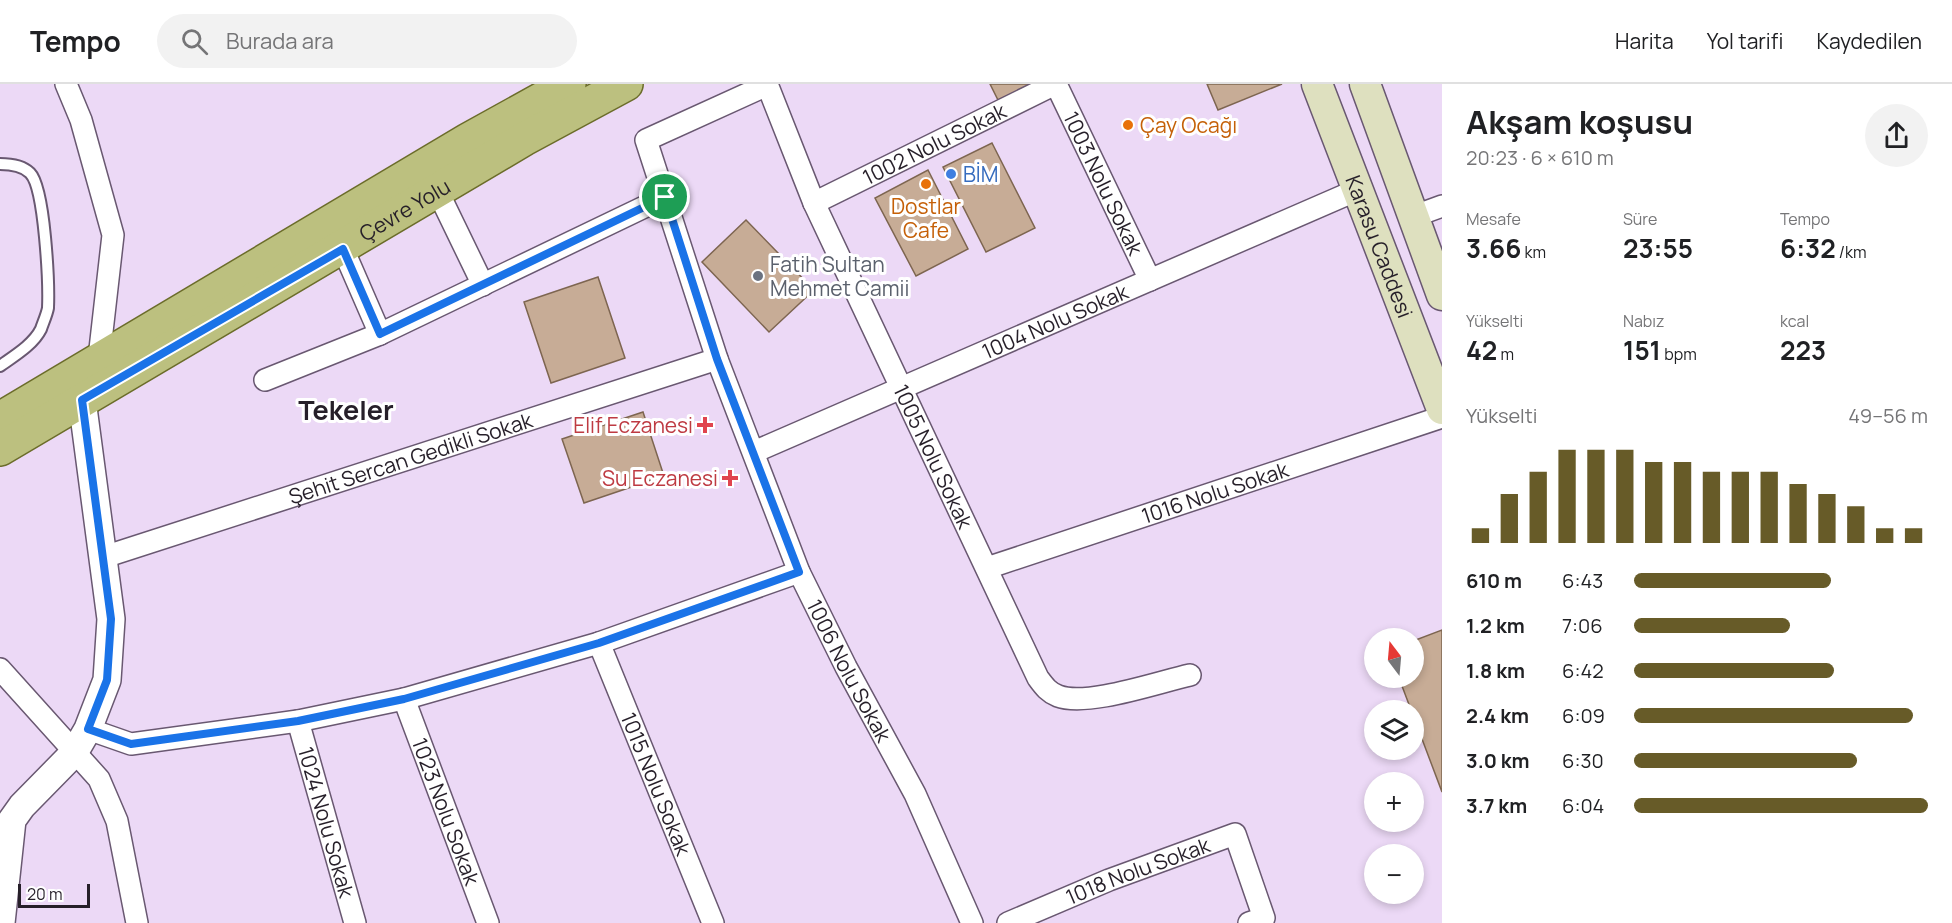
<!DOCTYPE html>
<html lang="tr">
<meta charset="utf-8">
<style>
body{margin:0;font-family:Manrope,sans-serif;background:#f2f2f2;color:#202124;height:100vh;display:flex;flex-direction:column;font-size:22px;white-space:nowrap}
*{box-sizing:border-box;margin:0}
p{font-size:20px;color:#757577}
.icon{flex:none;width:33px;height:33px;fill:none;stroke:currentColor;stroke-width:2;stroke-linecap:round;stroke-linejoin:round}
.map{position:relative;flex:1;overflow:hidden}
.panel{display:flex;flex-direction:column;background:#fff;width:510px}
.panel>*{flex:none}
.needle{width:39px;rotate:344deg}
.buttons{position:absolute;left:1364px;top:544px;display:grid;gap:12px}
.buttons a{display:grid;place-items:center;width:60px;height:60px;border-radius:50%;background:#fff;box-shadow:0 3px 9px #0003;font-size:30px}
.scale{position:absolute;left:18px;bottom:15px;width:72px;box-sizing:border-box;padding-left:6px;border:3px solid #261f29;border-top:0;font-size:16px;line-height:21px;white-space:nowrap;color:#261f29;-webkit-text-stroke:4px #fff;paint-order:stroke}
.pin{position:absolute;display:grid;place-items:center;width:51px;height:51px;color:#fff;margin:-26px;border:3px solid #fff;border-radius:50%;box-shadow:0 2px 6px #0007}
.round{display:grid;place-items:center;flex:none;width:63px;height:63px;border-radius:32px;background:#f2f2f2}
.headline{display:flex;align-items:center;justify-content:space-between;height:102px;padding:0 24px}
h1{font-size:33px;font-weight:700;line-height:45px}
.figures{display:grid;grid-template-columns:repeat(3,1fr);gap:9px;height:102px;padding:6px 24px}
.figures div{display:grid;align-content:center}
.figures b{font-size:26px;font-weight:700}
.figures small{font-size:16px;font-weight:400}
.figures p{font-size:16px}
.chart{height:168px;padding:12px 24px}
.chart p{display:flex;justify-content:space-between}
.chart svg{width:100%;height:108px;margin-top:6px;stroke:#675b28;stroke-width:6}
ul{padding:0 24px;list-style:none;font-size:20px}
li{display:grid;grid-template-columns:96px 72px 1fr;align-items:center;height:45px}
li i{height:15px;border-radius:8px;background:#675b28}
header{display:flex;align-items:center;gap:36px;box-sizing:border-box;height:84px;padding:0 30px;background:#fff;border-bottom:2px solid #e0e0e0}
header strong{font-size:28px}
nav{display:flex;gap:33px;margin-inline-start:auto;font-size:21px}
.search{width:420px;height:54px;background:#f2f2f2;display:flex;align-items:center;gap:15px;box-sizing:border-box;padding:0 21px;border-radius:33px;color:#757577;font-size:22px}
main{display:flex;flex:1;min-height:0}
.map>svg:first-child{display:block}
.building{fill:#c7ac96;stroke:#7d6550;stroke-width:1.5}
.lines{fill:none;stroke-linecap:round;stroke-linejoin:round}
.service-casing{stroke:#695871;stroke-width:14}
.minor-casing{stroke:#695871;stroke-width:24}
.tertiary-casing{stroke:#695871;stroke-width:30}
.secondary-casing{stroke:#695871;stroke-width:33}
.primary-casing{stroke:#6b6c2a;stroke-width:36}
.service{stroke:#fff;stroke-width:10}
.minor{stroke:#fff;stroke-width:21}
.tertiary{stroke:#fff;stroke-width:27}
.secondary{stroke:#dee0bf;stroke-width:30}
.primary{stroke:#bcc07f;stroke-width:33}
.route-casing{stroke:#fff;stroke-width:12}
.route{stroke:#1a73e8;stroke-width:8}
.food-dot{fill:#e8710a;stroke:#fff;stroke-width:2}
.shop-dot{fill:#3f7fe0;stroke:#fff;stroke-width:2}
.worship-dot{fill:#6b7280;stroke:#fff;stroke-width:2}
.health-dot{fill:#e0444e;stroke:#fff;stroke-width:2}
.labels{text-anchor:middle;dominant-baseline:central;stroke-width:6;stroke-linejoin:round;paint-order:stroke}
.food-label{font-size:21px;fill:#c56008;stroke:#fff;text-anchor:start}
.street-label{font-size:21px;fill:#261f29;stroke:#fff}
.shop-label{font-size:21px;fill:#366cbe;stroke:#fff;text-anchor:start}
.worship-label{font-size:21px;fill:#5b616d;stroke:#fff;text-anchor:start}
.health-label{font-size:21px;fill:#be3a42;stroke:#fff;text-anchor:end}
.district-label{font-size:27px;font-weight:bold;fill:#261f29;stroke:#fff}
</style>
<header>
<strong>Tempo</strong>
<div class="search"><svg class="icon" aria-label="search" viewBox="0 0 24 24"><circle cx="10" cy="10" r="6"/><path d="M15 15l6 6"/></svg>Burada ara</div>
<nav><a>Harita</a><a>Yol tarifi</a><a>Kaydedilen</a></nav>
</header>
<main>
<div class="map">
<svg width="1442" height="839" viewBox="0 0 1442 839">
<rect width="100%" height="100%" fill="#ecd9f6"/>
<path class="building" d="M990 0H1032L998 16Z
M1207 0H1282L1218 26Z
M992 59 1035 144 986 168 943 83Z
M928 86 968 165 916 192 875 114Z
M746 136 814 206 769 248 702 178Z
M598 193 625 274 551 299 524 218Z
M643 328 664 392 584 419 562 355Z
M1442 546V708L1399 594H1413V557Z"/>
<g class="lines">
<defs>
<path id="service" d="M0 80C10 80 22 81 30 89 45 104 49 200 48 224 47 230 43 239 41 245 33 261 14 272 0 282"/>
<g id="minor">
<path d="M66 0 81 36 113 151 99 274"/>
<path id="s1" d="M767 0 814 119 1038 594C1044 602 1048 608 1058 612 1087 623 1158 598 1190 591"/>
<path id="s2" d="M1056 0 1150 196"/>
<path id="s3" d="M767 1 646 56 717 275 799 488 846 583 915 710 972 839"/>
<path d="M437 106 483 201"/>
<path id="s4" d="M814 119 1055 0"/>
<path d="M1412 133 1442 122"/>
<path d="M343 165 380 250"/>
<path d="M265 296 380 250 665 113"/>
<path id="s5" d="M754 368 1357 106"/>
<path id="s6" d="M104 473 717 275"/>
<path id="s7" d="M987 484 1442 333"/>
<path id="s8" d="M599 559 713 839"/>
<path d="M0 585 99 695 117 737 137 839"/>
<path id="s9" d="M404 615 488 839"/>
<path id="s10" d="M298 637 355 839"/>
<path d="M88 645 131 660 298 637 404 615 599 559 799 488"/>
<path id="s11" d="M1008 839 1109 796 1235 750 1264 834 1249 839"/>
</g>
<path id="tertiary" d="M1 839 12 736 22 722 74 669 88 645 107 596 111 535 82 316 88 300"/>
<g id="secondary">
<path id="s12" d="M1317 0 1442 325"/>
<path d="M1365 0 1442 211"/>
</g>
<g id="primary">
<path d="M0 335 468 56 569 0"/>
<path id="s13" d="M0 365 524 55 626 0"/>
</g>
</defs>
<use href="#service" class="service-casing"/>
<use href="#minor" class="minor-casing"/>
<use href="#tertiary" class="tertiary-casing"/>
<use href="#secondary" class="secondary-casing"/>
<use href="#primary" class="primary-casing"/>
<use href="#service" class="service"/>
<use href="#minor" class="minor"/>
<use href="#tertiary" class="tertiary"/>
<use href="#secondary" class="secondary"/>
<use href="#primary" class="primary"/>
</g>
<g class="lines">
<defs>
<path id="route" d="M665 113 717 275 799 488 599 559 404 615 298 637 131 660 88 645 107 596 111 535 82 316 343 165 380 250Z"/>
</defs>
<use href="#route" class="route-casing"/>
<use href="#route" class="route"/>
</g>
<g class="food-dot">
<circle cx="1128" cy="41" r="6"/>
<circle cx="926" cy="100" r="6"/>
</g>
<circle class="shop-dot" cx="951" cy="90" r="6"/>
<circle class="worship-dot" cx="758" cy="192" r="6"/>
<g class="health-dot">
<path d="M702 332h6v6h6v6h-6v6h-6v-6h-6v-6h6z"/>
<path d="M727 385h6v6h6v6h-6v6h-6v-6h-6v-6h6z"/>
</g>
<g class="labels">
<g class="food-label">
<text x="1140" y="41">Çay Ocağı</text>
<text x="926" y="122" text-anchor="middle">Dostlar<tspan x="926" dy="24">Cafe</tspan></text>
</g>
<g class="street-label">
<text stroke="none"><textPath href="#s4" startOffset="134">1002 Nolu Sokak</textPath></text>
<text stroke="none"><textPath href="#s2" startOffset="110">1003 Nolu Sokak</textPath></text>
<text stroke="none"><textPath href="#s13" startOffset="470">Çevre Yolu</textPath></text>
<text stroke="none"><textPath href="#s12" startOffset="174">Karasu Caddesi</textPath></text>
<text stroke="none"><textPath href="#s5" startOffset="328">1004 Nolu Sokak</textPath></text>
<text stroke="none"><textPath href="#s1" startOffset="408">1005 Nolu Sokak</textPath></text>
<text stroke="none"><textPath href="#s6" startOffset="322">Şehit Sercan Gedikli Sokak</textPath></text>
<text stroke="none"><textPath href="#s7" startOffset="240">1016 Nolu Sokak</textPath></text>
<text stroke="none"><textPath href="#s3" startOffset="702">1006 Nolu Sokak</textPath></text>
<text stroke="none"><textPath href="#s8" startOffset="152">1015 Nolu Sokak</textPath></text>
<text stroke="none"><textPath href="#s9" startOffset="120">1023 Nolu Sokak</textPath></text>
<text stroke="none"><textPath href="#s10" startOffset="105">1024 Nolu Sokak</textPath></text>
<text stroke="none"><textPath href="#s11" startOffset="140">1018 Nolu Sokak</textPath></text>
</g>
<g class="shop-label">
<text x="963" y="90">BİM</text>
</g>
<g class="worship-label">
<text x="770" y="180">Fatih Sultan<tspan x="770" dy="24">Mehmet Camii</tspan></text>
</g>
<g class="health-label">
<text x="693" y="341">Elif Eczanesi</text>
<text x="718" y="394">Su Eczanesi</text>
</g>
<g class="district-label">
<text x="346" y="325">Tekeler</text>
</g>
</g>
</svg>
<div class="buttons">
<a><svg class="needle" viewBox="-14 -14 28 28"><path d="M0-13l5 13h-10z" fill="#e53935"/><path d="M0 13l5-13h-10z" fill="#757577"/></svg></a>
<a><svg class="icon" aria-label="layers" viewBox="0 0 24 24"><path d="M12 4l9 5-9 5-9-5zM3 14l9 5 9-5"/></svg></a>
<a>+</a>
<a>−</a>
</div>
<div class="scale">20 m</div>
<div class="pin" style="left:665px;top:113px;background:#1e9e55"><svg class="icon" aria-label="arrive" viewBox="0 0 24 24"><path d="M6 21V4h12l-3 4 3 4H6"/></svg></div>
</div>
<section class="panel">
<div class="headline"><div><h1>Akşam koşusu</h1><p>20:23 · 6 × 610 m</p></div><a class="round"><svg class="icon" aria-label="share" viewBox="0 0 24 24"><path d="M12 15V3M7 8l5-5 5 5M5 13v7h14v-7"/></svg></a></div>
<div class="figures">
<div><p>Mesafe</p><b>3.66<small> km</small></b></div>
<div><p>Süre</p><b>23:55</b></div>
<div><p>Tempo</p><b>6:32<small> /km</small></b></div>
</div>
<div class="figures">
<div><p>Yükselti</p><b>42<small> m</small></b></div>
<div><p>Nabız</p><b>151<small> bpm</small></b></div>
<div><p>kcal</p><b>223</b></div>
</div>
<div class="chart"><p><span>Yükselti</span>49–56 m</p>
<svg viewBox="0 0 160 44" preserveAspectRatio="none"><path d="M5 44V38M15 44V24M25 44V15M35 44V6M45 44V6M55 44V6M65 44V11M75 44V11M85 44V15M95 44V15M105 44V15M115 44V20M125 44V24M135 44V29M145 44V38M155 44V38"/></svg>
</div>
<ul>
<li><b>610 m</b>6:43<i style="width:67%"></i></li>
<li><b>1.2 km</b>7:06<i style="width:53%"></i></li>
<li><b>1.8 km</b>6:42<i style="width:68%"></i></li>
<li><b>2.4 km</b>6:09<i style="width:95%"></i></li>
<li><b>3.0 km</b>6:30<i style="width:76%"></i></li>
<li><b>3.7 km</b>6:04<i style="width:100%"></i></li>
</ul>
</section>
</main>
